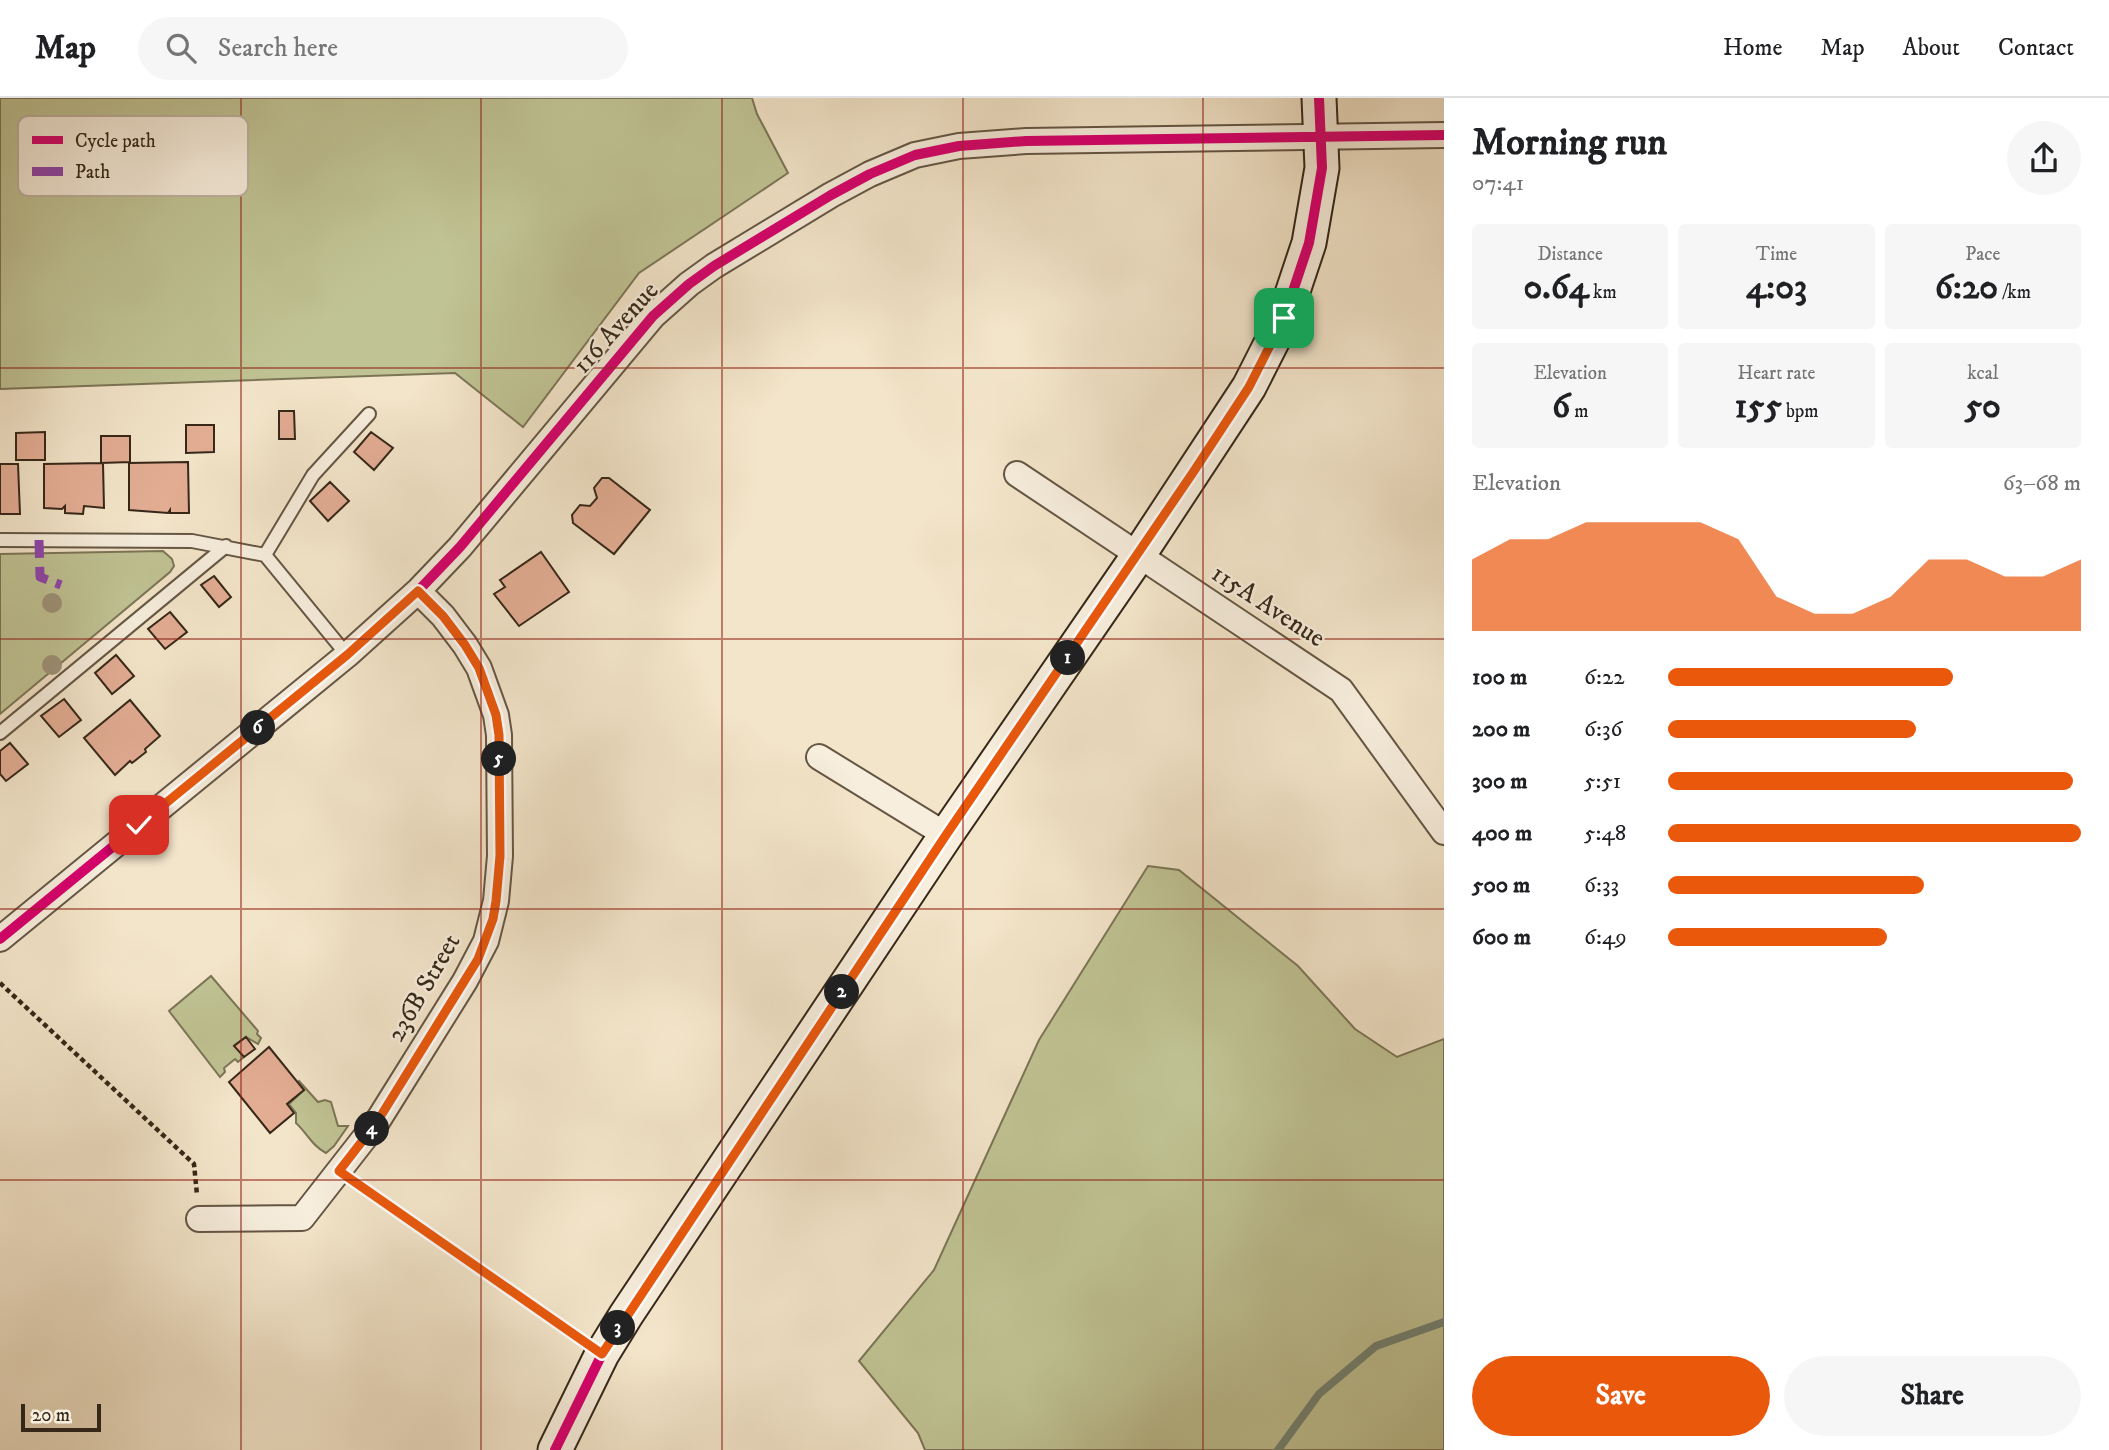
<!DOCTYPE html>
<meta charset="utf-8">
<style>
body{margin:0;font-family:"IM FELL DW Pica",serif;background:#f6f6f6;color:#202124;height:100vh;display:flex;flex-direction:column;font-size:26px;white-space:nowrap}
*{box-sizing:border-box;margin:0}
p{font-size:23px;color:#757577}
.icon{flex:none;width:38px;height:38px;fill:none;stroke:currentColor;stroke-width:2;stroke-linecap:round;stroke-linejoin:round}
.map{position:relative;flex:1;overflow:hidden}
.panel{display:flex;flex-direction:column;background:#fff;width:665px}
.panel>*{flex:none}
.scale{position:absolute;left:21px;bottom:18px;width:80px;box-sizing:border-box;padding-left:7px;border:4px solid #362718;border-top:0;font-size:19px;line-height:24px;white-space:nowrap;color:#362718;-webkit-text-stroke:5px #f7eedd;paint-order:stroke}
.pin{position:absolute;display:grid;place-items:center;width:60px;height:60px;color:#fff;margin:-30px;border-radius:14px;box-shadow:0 4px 10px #0006}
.km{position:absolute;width:35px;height:35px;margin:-18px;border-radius:50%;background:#222;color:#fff;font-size:19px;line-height:35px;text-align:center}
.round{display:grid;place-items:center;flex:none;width:74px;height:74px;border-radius:37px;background:#f6f6f6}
.headline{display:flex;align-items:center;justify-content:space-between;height:119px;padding:0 28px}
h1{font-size:38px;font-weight:700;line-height:52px}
.stats{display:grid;grid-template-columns:repeat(3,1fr);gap:10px;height:119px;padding:7px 28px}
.stats div{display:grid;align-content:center;border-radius:7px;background:#f6f6f6;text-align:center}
.stats b{font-size:35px;font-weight:700}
.stats small{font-size:19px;font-weight:400}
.stats p{font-size:19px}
.chart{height:196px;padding:14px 28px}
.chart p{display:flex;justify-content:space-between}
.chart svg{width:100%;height:126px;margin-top:7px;fill:#ea580c;opacity:.7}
.primary-button{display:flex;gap:14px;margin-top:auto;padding:14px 28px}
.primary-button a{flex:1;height:80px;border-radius:42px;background:#ea580c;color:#fff;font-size:28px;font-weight:700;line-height:80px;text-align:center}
.primary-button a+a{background:#f6f6f6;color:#202124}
ul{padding:0 28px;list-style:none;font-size:23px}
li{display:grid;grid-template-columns:112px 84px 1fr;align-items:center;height:52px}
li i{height:18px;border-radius:9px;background:#ea580c}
header{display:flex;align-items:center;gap:42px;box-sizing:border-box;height:98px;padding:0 35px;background:#fff;border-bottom:2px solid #e0e0e0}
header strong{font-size:33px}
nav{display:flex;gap:38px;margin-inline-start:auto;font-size:24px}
.search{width:490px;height:63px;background:#f6f6f6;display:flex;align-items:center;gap:18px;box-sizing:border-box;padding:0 24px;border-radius:38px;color:#757577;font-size:26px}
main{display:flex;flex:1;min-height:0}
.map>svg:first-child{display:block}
.green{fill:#c0c394;stroke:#7b7556;stroke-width:2}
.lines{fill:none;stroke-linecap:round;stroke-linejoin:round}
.stream{stroke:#738374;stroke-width:8}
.building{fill:#e3ad94;stroke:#362718;stroke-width:2}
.lane-casing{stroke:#655644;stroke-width:16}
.street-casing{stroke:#655644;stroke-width:28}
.secondary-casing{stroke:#362718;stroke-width:37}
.path{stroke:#362718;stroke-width:4.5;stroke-dasharray:5 3.5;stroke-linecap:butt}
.lane{stroke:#f7eedd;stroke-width:12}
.street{stroke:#f7eedd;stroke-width:24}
.secondary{stroke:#f7eedd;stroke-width:33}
.quiet{stroke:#8e44ad;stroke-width:9;stroke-dasharray:18 9;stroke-linecap:butt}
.cycleway-casing{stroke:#f7eedd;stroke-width:15}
.cycleway{stroke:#d6006c;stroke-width:10}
.tree{fill:#9e9279}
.route-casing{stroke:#fff;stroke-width:14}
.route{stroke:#ea580c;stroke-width:9}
.grid{fill:none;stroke:#8f2418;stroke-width:2;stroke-opacity:0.55}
.labels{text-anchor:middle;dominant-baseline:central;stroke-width:5;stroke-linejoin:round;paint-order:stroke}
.street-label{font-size:26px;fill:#362718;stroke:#f7eedd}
.key{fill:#f7eedd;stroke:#bdb2a2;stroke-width:2}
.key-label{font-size:19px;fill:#362718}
</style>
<header>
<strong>Map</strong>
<div class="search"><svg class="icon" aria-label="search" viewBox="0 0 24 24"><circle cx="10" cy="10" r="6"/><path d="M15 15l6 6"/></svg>Search here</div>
<nav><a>Home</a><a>Map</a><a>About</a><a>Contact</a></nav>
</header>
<main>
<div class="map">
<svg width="1444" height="1352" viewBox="0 0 1444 1352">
<rect width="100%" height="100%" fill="#f3e5ca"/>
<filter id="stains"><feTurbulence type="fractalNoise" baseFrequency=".00286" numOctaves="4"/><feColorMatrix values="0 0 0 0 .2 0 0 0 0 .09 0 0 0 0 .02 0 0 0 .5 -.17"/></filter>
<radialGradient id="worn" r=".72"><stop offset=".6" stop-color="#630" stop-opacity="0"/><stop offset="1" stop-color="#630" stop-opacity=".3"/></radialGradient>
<path class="green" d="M0 0H752L757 16 788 75 639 175 523 329 455 275 0 291Z
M163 453 172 461 174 468 170 474 0 616V456Z
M1148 768 1179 772 1298 868 1355 931 1397 959 1444 941V1352H925L918 1335 859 1263 934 1172 1039 942Z
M211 878 258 933 257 936 261 940 258 946 246 939 235 947 244 959 238 964 235 961 224 970 225 974 220 979 169 913Z
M299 983 318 1004 325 1002 331 1004 338 1028H348L334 1048 326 1055C312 1048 307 1035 296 1025V1015L289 1006 304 992 298 984Z"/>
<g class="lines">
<path class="stream" d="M1278 1352 1319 1296 1376 1248 1444 1224"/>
</g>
<path class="building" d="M279 313H294L295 341H279Z
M186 327H214V354L186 355Z
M45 334V362H16V335Z
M371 334 393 350 374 372 354 354Z
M101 338H130V364L101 365Z
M188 364 189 415H170V412L168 415 129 412V365Z
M103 365 104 410 84 408 83 416 65 415V408L62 411 44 410V366Z
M0 366H18L20 416H0Z
M602 380H609L650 412 614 456 573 425 572 417 580 407 590 408 597 400 594 390Z
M330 384 349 403 328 423 310 403Z
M541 454 569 494 519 528 494 496 505 489 500 482Z
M214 478 231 499 219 509 201 487Z
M170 514 187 534 165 551 148 531Z
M116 557 134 578 112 596 95 575Z
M64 601 81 622 59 639 41 618Z
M130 602 160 638 145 651 146 654 132 665 130 663 115 677 84 640Z
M10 645 28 666 6 683 0 676V653Z
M246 939 255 951 244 959 234 948Z
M269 949 304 992 287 1006 294 1015 270 1035 229 984Z"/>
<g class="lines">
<defs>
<path id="lane" d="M0 442 192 443 265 457 347 557
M265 457 313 377 369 316
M0 635 226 448"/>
<path id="street" d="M1017 376 1341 592 1444 734
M819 659 946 737
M0 841 347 557 418 493 460 449 653 218 689 186 714 168 831 97 870 76 915 57 959 48 1026 43 1444 37
M199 1121 302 1120 377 1024 465 883 486 843 496 803 500 758 499 637 496 617 479 570 465 547 443 518 418 493"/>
<path id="secondary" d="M555 1352 602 1256 626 1217 946 737 1138 458 1249 289 1284 220 1309 145 1322 70 1319 0"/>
</defs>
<use href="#lane" class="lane-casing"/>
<use href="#street" class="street-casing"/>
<use href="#secondary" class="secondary-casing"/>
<path class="path" d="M0 885 194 1066 197 1097
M360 1087 580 1240"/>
<use href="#lane" class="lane"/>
<use href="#street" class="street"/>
<use href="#secondary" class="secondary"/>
<path class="quiet" d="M39 442 40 479 61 487"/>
<defs>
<path id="cycleway" d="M0 841 347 557 418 493 460 449 653 218 689 186 714 168 831 97 870 76 915 57 959 48 1026 43 1444 37
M555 1352 602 1256 626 1217 946 737 1138 458 1249 289 1284 220 1309 145 1322 70 1319 0"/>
</defs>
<use href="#cycleway" class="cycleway-casing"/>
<use href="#cycleway" class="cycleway"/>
</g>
<g class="tree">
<circle cx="52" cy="505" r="10"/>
<circle cx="52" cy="567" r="10"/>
</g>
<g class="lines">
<defs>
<path id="route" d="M139 727 347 557 418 493 443 518 465 547 479 570 496 617 499 637 500 758 496 803 493 821 478 861 377 1024 339 1073 602 1256 946 737 1194 373 1249 289 1284 220"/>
</defs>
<use href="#route" class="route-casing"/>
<use href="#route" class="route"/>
</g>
<path class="grid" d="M241 0V1352M481 0V1352M722 0V1352M963 0V1352M1203 0V1352M0 270H1444M0 541H1444M0 811H1444M0 1082H1444"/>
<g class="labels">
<g class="street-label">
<text transform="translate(616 230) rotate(-48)">116 Avenue</text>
<text transform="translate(1268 508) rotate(33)">115A Avenue</text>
<text transform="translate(424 890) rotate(-60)">236B Street</text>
</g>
</g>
<rect x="18" y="18" width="230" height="80" rx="10" class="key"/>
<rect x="32" y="38" width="31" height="8" fill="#d6006c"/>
<rect x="32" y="69" width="31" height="9" fill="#8e44ad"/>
<g class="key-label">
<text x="75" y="49">Cycle path</text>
<text x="75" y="80">Path</text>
</g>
<rect width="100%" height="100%" filter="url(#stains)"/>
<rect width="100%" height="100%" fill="url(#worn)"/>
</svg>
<div class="scale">20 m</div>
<div class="pin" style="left:1284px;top:220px;background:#1e9e55"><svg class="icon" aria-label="arrive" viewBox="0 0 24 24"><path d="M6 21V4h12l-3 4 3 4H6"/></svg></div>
<div class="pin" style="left:139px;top:727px;background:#d93025"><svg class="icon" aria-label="check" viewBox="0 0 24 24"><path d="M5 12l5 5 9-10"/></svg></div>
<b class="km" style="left:1068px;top:560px">1</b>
<b class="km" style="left:842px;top:894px">2</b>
<b class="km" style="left:618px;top:1230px">3</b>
<b class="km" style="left:372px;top:1031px">4</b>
<b class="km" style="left:499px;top:661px">5</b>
<b class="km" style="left:258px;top:630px">6</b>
</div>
<section class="panel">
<div class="headline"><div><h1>Morning run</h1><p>07:41</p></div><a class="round"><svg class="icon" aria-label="share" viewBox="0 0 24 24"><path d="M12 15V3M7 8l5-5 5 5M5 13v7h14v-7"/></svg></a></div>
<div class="stats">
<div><p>Distance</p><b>0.64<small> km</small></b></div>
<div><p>Time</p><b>4:03</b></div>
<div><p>Pace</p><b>6:20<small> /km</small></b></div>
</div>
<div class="stats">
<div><p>Elevation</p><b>6<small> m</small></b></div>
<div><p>Heart rate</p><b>155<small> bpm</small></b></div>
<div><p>kcal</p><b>50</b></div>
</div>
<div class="chart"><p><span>Elevation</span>63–68 m</p>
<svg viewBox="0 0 160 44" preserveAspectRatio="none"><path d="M0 44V19L10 12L20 12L30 6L40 6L50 6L60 6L70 12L80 32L90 38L100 38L110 32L120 19L130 19L140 25L150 25L160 19V44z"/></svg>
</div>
<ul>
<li><b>100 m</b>6:22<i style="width:69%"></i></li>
<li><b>200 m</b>6:36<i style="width:60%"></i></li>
<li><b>300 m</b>5:51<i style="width:98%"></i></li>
<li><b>400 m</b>5:48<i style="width:100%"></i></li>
<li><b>500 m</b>6:33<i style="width:62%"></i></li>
<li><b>600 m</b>6:49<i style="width:53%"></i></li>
</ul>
<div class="primary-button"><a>Save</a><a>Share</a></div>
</section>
</main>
